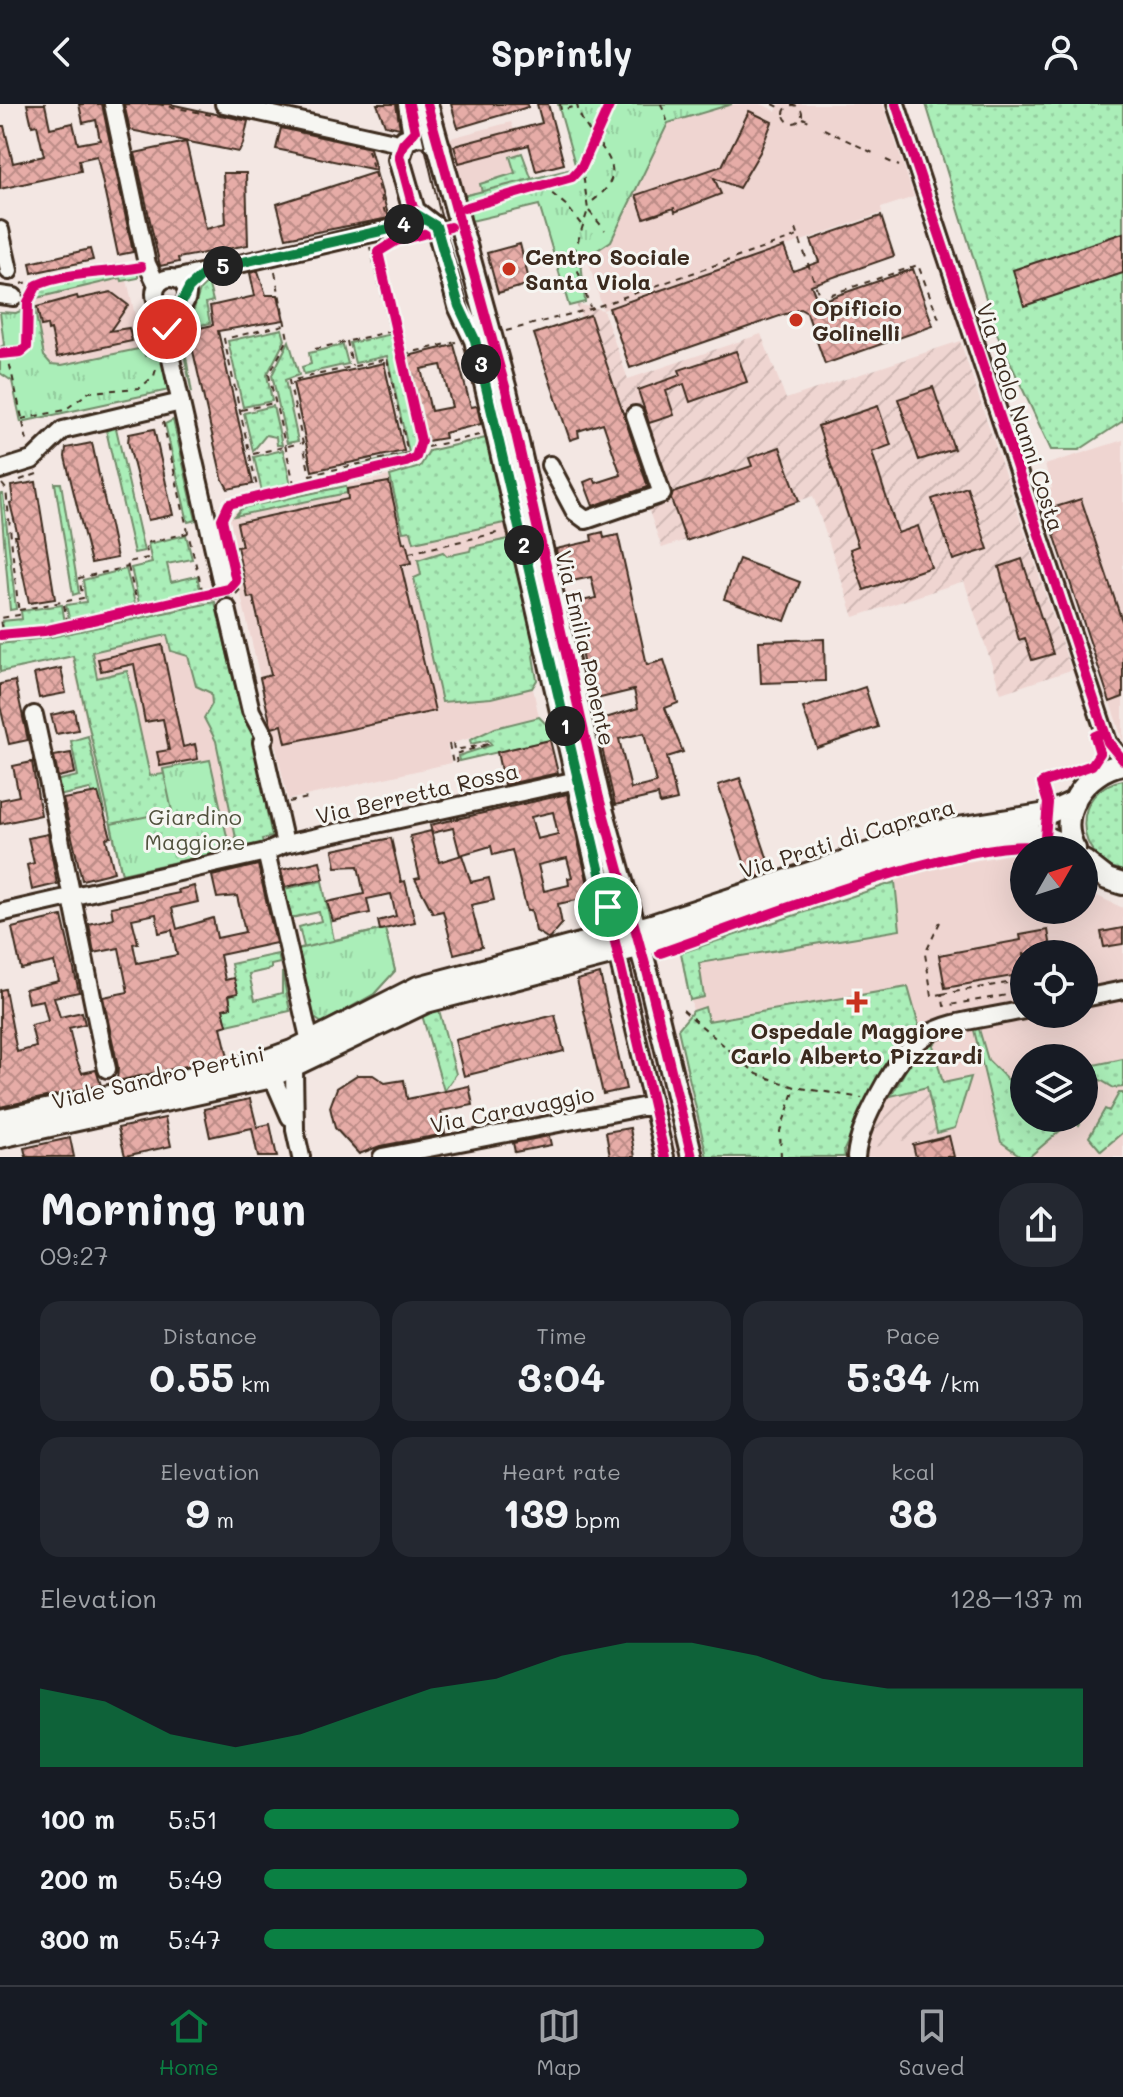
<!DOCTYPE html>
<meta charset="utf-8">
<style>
body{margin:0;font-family:Mali,sans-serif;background:#242831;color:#f1f3f6;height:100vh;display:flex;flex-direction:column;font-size:30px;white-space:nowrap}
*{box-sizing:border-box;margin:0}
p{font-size:26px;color:#9ea1a6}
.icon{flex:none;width:44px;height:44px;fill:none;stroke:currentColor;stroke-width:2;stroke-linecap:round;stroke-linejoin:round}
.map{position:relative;height:1053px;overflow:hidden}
.drawer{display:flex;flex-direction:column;background:#171b24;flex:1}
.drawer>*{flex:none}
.needle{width:52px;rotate:51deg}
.buttons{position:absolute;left:1010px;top:732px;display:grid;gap:16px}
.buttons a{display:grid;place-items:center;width:88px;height:88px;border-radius:50%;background:#171b24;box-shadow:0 8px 32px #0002;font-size:40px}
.pin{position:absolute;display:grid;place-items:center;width:68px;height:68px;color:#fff;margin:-34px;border:4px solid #fff;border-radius:50%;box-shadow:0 2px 8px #0007}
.km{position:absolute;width:40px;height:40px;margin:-20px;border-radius:50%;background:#222;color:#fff;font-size:22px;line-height:40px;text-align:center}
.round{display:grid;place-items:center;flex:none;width:84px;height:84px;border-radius:32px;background:#242831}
.head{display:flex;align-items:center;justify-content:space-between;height:136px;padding:0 40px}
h1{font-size:44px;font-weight:800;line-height:60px}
.stats{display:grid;grid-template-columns:repeat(3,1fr);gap:12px;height:136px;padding:8px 40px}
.stats div{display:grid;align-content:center;border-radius:20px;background:#242831;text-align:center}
.stats b{font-size:40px;font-weight:800}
.stats small{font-size:22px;font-weight:400}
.stats p{font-size:22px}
.chart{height:224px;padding:16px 40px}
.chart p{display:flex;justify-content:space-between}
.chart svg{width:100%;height:144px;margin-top:8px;fill:#0b8043;opacity:.7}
ul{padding:0 40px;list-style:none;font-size:26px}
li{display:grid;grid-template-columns:128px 96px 1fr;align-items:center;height:60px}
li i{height:20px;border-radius:10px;background:#0b8043}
header{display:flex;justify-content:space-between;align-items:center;height:104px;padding:0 40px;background:#171b24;font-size:36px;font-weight:800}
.tab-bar{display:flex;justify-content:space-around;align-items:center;height:112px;border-top:2px solid #363941;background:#171b24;font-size:22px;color:#9ea1a6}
.tab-bar a{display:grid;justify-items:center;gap:4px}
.tab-bar .on{color:#0b8043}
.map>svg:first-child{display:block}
.built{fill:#efd5d1;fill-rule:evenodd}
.industrial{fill:url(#industrial-furrows)}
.grass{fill:url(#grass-dots);stroke:#728c6b;stroke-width:2}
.park{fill:url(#park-tufts);stroke:#728c6b;stroke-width:2}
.building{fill:url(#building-cross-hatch);stroke:#3b2a1e;stroke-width:2;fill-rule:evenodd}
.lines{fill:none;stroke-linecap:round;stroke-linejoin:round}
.minor-tunnel{stroke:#cec1bc;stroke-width:16;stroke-dasharray:16 8;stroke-linecap:butt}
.minor-casing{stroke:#3b2a1e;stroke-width:22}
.major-casing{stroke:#3b2a1e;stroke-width:26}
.path{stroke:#3b2a1e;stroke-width:2;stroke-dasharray:6 6;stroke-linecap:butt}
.minor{stroke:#f6f6f2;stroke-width:16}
.major{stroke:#f6f6f2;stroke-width:20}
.tram{stroke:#3b2a1e;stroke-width:2}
.path-bridge{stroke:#3b2a1e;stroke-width:2;stroke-dasharray:6 6;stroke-linecap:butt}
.cycleway-casing{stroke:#f6f6f2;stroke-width:15}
.cycleway{stroke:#d6006c;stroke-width:10}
.route-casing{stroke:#fff;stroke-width:16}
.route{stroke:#0b8043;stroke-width:10}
.poi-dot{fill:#c8321e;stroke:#f6f6f2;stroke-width:3}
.labels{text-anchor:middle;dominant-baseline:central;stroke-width:6;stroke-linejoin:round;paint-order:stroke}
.poi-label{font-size:22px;font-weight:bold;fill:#3b2a1e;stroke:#f6f6f2;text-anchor:start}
.street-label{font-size:22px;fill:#3b2a1e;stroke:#f6f6f2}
.park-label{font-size:22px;fill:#51513d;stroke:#f6f6f2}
</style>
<header><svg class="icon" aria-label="back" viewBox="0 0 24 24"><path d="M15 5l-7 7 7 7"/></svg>Sprintly<svg class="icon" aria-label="person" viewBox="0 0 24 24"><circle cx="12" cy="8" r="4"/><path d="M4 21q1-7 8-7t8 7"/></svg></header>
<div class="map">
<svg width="1123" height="1053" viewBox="0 0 1123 1053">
<defs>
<pattern id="industrial-furrows" width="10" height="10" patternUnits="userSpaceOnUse" patternTransform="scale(2)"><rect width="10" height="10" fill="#efd5d1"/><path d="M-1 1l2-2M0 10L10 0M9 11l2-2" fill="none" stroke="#ceb7b3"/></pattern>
<pattern id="grass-dots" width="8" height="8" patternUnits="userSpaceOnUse" patternTransform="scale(2)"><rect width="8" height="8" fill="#aaeeb8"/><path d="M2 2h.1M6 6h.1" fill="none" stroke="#93cc9e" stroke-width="1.8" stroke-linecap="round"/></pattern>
<pattern id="park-tufts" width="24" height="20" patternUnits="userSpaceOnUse" patternTransform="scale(2)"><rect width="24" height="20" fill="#aaeeb8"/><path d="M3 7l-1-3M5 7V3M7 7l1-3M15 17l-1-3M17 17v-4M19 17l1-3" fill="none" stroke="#93cc9e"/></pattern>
<pattern id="building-cross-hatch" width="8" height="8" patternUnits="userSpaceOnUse" patternTransform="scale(2)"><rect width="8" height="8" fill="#e6aca7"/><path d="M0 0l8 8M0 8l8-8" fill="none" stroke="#bc8c87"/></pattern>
</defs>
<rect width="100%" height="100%" fill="#f3e7e3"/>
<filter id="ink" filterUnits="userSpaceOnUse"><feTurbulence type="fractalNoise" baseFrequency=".0125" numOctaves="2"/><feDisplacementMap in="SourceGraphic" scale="16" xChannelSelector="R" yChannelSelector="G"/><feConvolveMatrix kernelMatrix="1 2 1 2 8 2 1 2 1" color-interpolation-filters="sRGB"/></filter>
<g filter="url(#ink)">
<path class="built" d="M732 0H761L776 7 780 0H883L914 93 881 104 882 109 603 206 584 143 611 137 668 19Z
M511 18 532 76 463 92 447 35Z
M122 174 127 176 142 242 150 241 152 250 144 252 143 244 62 261 51 260 43 246 34 201 36 194Z
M490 333 538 542 533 552 537 576 532 580 539 613 447 641 451 659 288 696 240 487 243 482 228 414 242 404 412 367 420 363 429 347Z
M1123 336V637L1040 388 1052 384 1045 361Z
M217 520 263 739 121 770 71 552Z
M1024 748V806H1084V786L1123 804V1053H707L678 925 693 907 681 849 934 764ZM1024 850H1084V910H1024ZM1024 954H1084V1014H1024Z"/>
<path class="industrial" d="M576 200 603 206 628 275 761 230 786 295 960 237 1071 566 1001 589 964 477 854 513 813 392 662 444Z
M927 983 937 1029 871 1044 876 1020 891 992Z"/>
<path class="grass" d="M926 0H1123V317L1079 346H1051L997 230Z
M522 49 532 76 570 66V69L463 92 482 88 480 80 515 69 510 53Z
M138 166V174L122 177 121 174 36 194 39 185 47 180Z
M208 178 213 197 206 199 210 219 193 223 195 231 183 234 192 289 178 222 194 205 200 186Z
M282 225 285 236 267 271 272 297 243 303 228 237Z
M392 230 417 343 407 355 358 366 357 362 409 349 387 252 355 259 350 239Z
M289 237 299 271 285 276 298 337 287 339 272 271Z
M343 241 348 260 304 270 302 263 311 260 309 249Z
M273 302 282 341H277L276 333 266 331 253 347 244 309Z
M173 316 196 416 188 418 165 320Z
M116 324 144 447 134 449 106 326Z
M490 333 509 418 414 438 411 427 403 428 390 372 420 363 429 347Z
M283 346 291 381 262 388 254 353Z
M55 379H61L79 489 73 491Z
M346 382 347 389 235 412 242 404Z
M0 390H3L16 505 10 506Z
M186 431 192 455 167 460 171 478 197 472 201 489 140 503 131 464 152 459 148 440Z
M513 434 538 542 533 552 537 576 532 584 491 594 442 598 414 474 421 471 418 456 443 448 447 452 470 447 471 443Z
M126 465 136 503 70 518 66 501 86 498 83 476Z
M215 498 241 607 257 638 271 702 266 703 272 733 262 735 263 739 238 744 216 637 204 614 212 600 211 589 196 582 188 552 171 547 167 531 92 548 97 574 127 567 150 672 164 670 163 665 230 746 122 770 73 552 0 568V540L52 533Z
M62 501 65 519 4 528 2 517 22 515 21 507Z
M539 613 560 634 459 657 458 652 492 641 488 636 471 640 470 636 495 624Z
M88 632 105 707 93 694 90 685 58 692 55 677 78 672 71 637Z
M1123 676V767C1073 756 1070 685 1123 676Z
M322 777 334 836 385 825 395 867 374 890 322 919 298 845 304 843 299 823 321 817 319 808 291 814 284 785Z
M895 778 900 826 699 859 704 893 690 896 681 849Z
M278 850 280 859 271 861V865L249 870 255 896 282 889V868L290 907 227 921 223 905 231 903 229 891 237 889 231 860Z
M908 883 919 922C882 953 864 1003 844 1046L845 1053H707L678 925 693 907 705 903 708 917Z
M439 906 456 970 444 987 422 911Z
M979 925 988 956 1007 975 1024 974V1014H1083L1079 1021 1074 1015 1029 1053H1022L1001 1038 974 926Z
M941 933 933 941 943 979 971 973 955 1024 937 1029 927 983 891 992 914 952Z
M1123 955V983L1114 984 1097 974 1086 994 1092 998 1084 1012V963Z
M1119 989H1123V1028L1101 1047 1089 1033 1105 1005 1109 1007Z"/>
<path class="park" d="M558 0H732L668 19 611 137 581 157 585 198 569 202 539 101 471 117 463 92 576 64Z
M34 201 44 252 51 260 62 261 143 244 145 252 152 250 150 241 159 239 169 286 21 318 12 277 0 269V243L4 241 0 208 16 209Z
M210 656 230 746 122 770 111 720 172 707 163 665Z
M385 825 395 867 374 890 322 919 313 913 298 845Z"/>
<path class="building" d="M27 0H45L50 24 73 19 78 40 100 36 96 16 83 19 79 0H102L133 148 118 151 97 52 79 56 81 67 0 85V22H4L13 59 44 52 37 21 32 22Z
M124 0H170L248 17 243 40 239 48 130 26Z
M377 0H396L400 24 385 21Z
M451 0H527L528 3 458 24Z
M537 0H548L564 60 536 67 529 41 459 59 454 42 542 19Z
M749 7 772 18 760 48 739 84 714 74 721 90 675 108 674 104 644 114 636 91 722 62Z
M281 24 370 44 376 66 276 45Z
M186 38 206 125 226 120 223 69H246L248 141 178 154 179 158 160 162 135 49Z
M376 68 389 114 286 134 277 100Z
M881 112 894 152 811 181 818 198 913 165 933 222 825 260 807 209 800 205 630 264 609 204 784 143 793 167 819 158 811 136Z
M1123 129V169L1024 202 1013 166Z
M520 140 530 180 498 189 487 149Z
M90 145 93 156 32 169 30 159Z
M258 167 266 191H278L284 216 218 227 253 380 228 385 222 374 190 234 197 231 195 225 213 221 210 202 255 192 250 169Z
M111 188 128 201 110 227 129 224 132 237 57 253 51 226 48 227 47 221 41 222 37 203 77 192 78 195Z
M590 211 648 383 593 402 584 378 594 374 596 379 621 371 603 319 578 327 579 333 570 336 534 230Z
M454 241 471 303 477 302 481 320 444 329 445 334 427 337 408 252ZM441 261 452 303 431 307 421 265Z
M736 247 747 278 690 298 684 280 666 287 674 311 649 319 638 286 681 271 679 266Z
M384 259 404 347 312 367 293 279Z
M933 283 954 345 919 356 898 295Z
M878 302 891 341 872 348 882 380 898 429 918 422 931 463 864 486 850 445 858 442 818 322Z
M154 325 173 411 148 416 128 338 129 330Z
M92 339 117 454 91 459 65 353 66 344Z
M780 343 799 397 686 437 671 395 673 389 752 362 749 354Z
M36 378 55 495 29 499 15 432H18L10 399 13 398 11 382Z
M389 378 403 439 406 438 411 459 401 461 435 607 286 639 282 621 272 624 270 618 260 574 271 571 253 493 248 494 237 443 242 442 237 419 348 395 347 385Z
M967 383 988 445 953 456 932 395Z
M1081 395 1123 520V593L1110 598 1046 406Z
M603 428 604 434 618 431 647 561 664 556 678 599 665 604 683 648 667 653 677 696 660 700 658 691 615 701 596 617 638 604 634 586 592 596 578 535 585 534 577 498 596 494 591 473 563 479 556 445 592 437 591 431ZM644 629 656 679 631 685 619 635Z
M739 455 800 478 785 517 724 495Z
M1022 455 1053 550 1032 556 1025 534 1019 536 999 463Z
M824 535 825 577 761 579 759 537Z
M162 541 183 643 195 640 198 655 160 662 157 648 169 646 163 615 145 618 134 560 101 567 98 555Z
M61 564 66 589 39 594 34 570Z
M15 577 28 636 9 640 0 602V580Z
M865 583 878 623 817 644 803 604Z
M74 606 78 626 56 630 51 611Z
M550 636 558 669 504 681 497 648Z
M71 649 75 669 58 673 54 652Z
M32 658 41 711 0 720V696L19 692 13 662Z
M740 674 772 768 750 775 718 681Z
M98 689 111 733 106 734 114 768 82 776 63 695Z
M567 690 591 793 558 800 562 820 549 835 536 827 531 806 527 807 512 746 493 751 491 742 460 751 453 724 432 729 430 721ZM553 708 558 730 537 735 531 713ZM567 754 572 773 568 774 569 781 544 787 538 761Z
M431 727 439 758 462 751 471 778 489 774 494 796 471 801 482 843 454 850 443 807 433 809 415 775 420 774 410 732Z
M48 730 57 780 32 786 27 761 34 759 28 734Z
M391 734 401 778 405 777 415 818 380 826 378 817 396 812 391 790 367 795 370 809 333 817 327 798 364 790 358 762 336 763 333 746Z
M320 757 324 775 285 783 281 766Z
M258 761 276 839 220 851 225 876 234 874 238 889 229 891 231 903 223 905 227 921 221 923 228 953 117 977 118 963 103 893 128 888 119 844 94 849 89 820 113 814 111 803 179 789 178 786 194 782 198 798 172 804 177 825 213 814 217 834 245 828 237 792 217 794 212 772ZM156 810 159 829 172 826 177 851 137 859 133 840 138 839 132 815Z
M62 812 79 888 54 893 60 913 82 908 85 920 69 924 76 954 82 969 96 966 101 981 0 1003V886L5 885 17 948 36 943 31 921 48 917 43 896 28 899 25 885 59 877 54 858 21 865 12 824Z
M1123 824V840L1104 843 1101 828Z
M1048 826 1052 850H1024V870L945 884 939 851 1021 836 1020 831Z
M600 870 626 985 603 990 577 876Z
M555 911 564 947 464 972 455 936Z
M357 971H373L385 979 404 976 407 995 469 982 473 1001 441 1007 445 1030 380 1042 359 1050 335 1024 330 1003 337 984Z
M250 995 257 1023 270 1020 277 1053H258L252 1024 210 1033 204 1005Z
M165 1014 171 1042 125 1052 118 1024Z
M630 1024 635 1053H610L606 1028Z
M549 1032 551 1041 515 1048 513 1039Z
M949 1032 954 1053H916L913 1041Z
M70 1034 74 1053H26L24 1044Z"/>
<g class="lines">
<path class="minor-tunnel" d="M221 476 227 504"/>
<defs>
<path id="minor" d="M113 0 147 160 157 181
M224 0 403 40
M896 0 1108 638 1123 656
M0 126 9 167
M155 190a16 16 0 1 1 32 0a16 16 0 1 1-32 0Z
M175 175 394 124 416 110
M0 191 14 193
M176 205 166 233 221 476
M550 361 575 408 586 416 662 390 635 311
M0 366 32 356 63 326 181 298
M227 504 251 607 265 633 262 638 285 740
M34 611C60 729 82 847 107 965
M0 809 266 748
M617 849 665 1053
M1084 894 1123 886
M310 938 266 748 285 740 577 676
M294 965 295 1026 301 1053
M268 974 276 981 290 1013
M382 1053 652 1001
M856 1053C858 1031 869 1009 879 990 920 913 946 923 1024 906"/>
<path id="major" d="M409 0 414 31
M427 0 506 286 599 694 648 871 692 1053
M440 44 428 32 418 31 405 36 399 55 414 107 438 126 459 202 475 236 616 845
M1075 746C1055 709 1085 667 1123 660
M1084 757 1107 775 1123 780
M0 1016 256 960 292 947 418 883 652 821 933 728 1047 710 1075 697
M0 1033 268 974 426 898 657 838 938 745 1026 730 1045 733 1075 745"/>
</defs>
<use href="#minor" class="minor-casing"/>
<use href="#major" class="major-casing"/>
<path class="path" d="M158 0 216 12
M560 0 561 6 577 2
M577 0C582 39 645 60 590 99
M661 0 668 19
M773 0 783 5
M784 10a9 9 0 1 1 18 0a9 9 0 1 1-18 0Z
M803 14 813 19
M824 25 873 49
M368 46 385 109
M886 56 899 62
M582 62 588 106 573 152 590 203
M543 82 567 102 583 123
M589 107 605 126
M796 125 820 194 918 161 939 215
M370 143 390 228
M275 168 288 235 269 271 295 384
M21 180 83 164 131 159
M506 227 590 205 798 132
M347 237 352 262
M315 245 392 227
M7 249 23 318
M404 250 456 238
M387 255 408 349 310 371 289 277Z
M241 306 274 299
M22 315 65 306 89 288 140 284 154 272 157 262
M163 318 188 428
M23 319 28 341
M427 343 479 331
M253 350 301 339
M352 363 355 376
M20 376 37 370
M2 380 6 385 19 511 0 514 3 537
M259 392 224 235 284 221
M409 449 501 428
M128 463 140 510
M236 490 243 482 228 417 233 404 410 364 421 355 425 337 397 226
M64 501 69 526
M19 506 83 494 79 474 128 463 127 458 148 454 145 439 188 429 205 497
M0 537 52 531 215 495
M453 639 454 646 490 640 455 650 457 659
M449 640 453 660
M289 698 308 694
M940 818 925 850 932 892 942 890 944 902 1024 888
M1084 865 1092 869 1095 878
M1084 877 1095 875
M942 890 1024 876
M683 906 757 970 795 983 862 994
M781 1053 780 1027 795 985"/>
<use href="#minor" class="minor"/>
<use href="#major" class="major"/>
<path class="tram" d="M415 0 440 108 495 293 671 1053"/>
<path class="path-bridge" d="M215 495 236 490"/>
<defs>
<path id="cycleway" d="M409 0 415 27 403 40 399 51 413 104 438 126 459 202 475 236 665 1053
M427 0 506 286 599 694 648 871 692 1053
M896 0 1108 638 1123 656
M464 104 572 73 582 62 610 0
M0 250 21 248 27 243 28 198 37 181C70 167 107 170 141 163
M0 531 44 527 229 485 236 477 222 415 229 400 406 358 416 353 421 337 378 148 396 137 450 123
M1044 744 1048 699 1042 679 1092 661 1100 649 1095 632 1102 629
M660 849C726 827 994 721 1047 746"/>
</defs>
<use href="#cycleway" class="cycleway-casing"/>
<use href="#cycleway" class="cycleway"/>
</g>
</g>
<g class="lines" filter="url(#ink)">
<defs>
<path id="route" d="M167 225 189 184 208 166 394 124 416 110 436 122 459 202 475 236 608 803"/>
</defs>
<use href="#route" class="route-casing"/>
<use href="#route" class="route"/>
</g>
<g class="poi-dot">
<circle cx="509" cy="165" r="8"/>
<circle cx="796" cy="216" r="8"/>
<path d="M853 886h8v8h8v8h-8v8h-8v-8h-8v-8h8z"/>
</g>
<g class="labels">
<g class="poi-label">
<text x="525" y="152">Centro Sociale<tspan x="525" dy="25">Santa Viola</tspan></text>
<text x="812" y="203">Opificio<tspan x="812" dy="25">Golinelli</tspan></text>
<text x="857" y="926" text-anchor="middle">Ospedale Maggiore<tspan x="857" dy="25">Carlo Alberto Pizzardi</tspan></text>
</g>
<g class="street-label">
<text transform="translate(1021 313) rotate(72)">Via Paolo Nanni Costa</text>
<text transform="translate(586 544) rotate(77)">Via Emilia Ponente</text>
<text transform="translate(417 689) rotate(-13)">Via Berretta Rossa</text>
<text transform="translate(847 734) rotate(-17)">Via Prati di Caprara</text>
<text transform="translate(158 973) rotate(-13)">Viale Sandro Pertini</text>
<text transform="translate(512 1005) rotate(-11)">Via Caravaggio</text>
</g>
<g class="park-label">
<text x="195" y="712">Giardino<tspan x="195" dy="25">Maggiore</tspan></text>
</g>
</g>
</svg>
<div class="buttons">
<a><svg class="needle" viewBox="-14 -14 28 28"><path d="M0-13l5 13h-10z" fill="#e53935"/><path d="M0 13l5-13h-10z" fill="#9ea1a6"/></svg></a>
<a><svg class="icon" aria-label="locate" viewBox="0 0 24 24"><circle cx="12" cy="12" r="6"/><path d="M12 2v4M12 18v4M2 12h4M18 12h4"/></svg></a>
<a><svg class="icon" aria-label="layers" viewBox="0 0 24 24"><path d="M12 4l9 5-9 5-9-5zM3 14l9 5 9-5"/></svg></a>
</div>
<div class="pin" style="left:608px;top:803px;background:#1e9e55"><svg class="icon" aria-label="arrive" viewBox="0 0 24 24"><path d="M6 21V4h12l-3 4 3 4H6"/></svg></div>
<div class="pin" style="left:167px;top:225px;background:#d93025"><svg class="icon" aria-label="check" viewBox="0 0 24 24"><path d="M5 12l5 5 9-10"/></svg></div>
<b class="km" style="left:565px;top:622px">1</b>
<b class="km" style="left:524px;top:441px">2</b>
<b class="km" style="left:481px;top:260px">3</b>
<b class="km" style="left:404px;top:120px">4</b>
<b class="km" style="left:223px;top:162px">5</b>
</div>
<section class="drawer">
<div class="head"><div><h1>Morning run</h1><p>09:27</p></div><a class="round"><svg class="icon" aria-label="share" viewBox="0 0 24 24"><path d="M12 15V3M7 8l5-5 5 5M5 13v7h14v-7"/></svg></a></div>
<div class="stats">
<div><p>Distance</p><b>0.55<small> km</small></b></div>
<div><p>Time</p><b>3:04</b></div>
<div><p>Pace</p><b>5:34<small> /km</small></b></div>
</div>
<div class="stats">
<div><p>Elevation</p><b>9<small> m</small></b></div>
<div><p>Heart rate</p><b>139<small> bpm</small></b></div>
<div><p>kcal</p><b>38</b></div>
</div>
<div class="chart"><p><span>Elevation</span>128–137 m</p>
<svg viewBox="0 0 160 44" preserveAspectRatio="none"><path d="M0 44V20L10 24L20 34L30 38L40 34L50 27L60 20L70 17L80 10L90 6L100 6L110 10L120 17L130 20L140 20L150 20L160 20V44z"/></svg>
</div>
<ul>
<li><b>100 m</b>5:51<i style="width:58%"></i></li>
<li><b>200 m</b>5:49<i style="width:59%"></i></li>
<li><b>300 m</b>5:47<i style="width:61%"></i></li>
</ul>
</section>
<nav class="tab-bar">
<a class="on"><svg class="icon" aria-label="home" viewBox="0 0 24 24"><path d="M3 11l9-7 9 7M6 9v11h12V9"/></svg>Home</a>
<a><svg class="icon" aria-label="map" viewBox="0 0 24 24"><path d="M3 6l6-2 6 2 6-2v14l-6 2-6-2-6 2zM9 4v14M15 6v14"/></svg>Map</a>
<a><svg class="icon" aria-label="saved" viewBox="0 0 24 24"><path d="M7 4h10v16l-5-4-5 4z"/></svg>Saved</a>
</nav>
